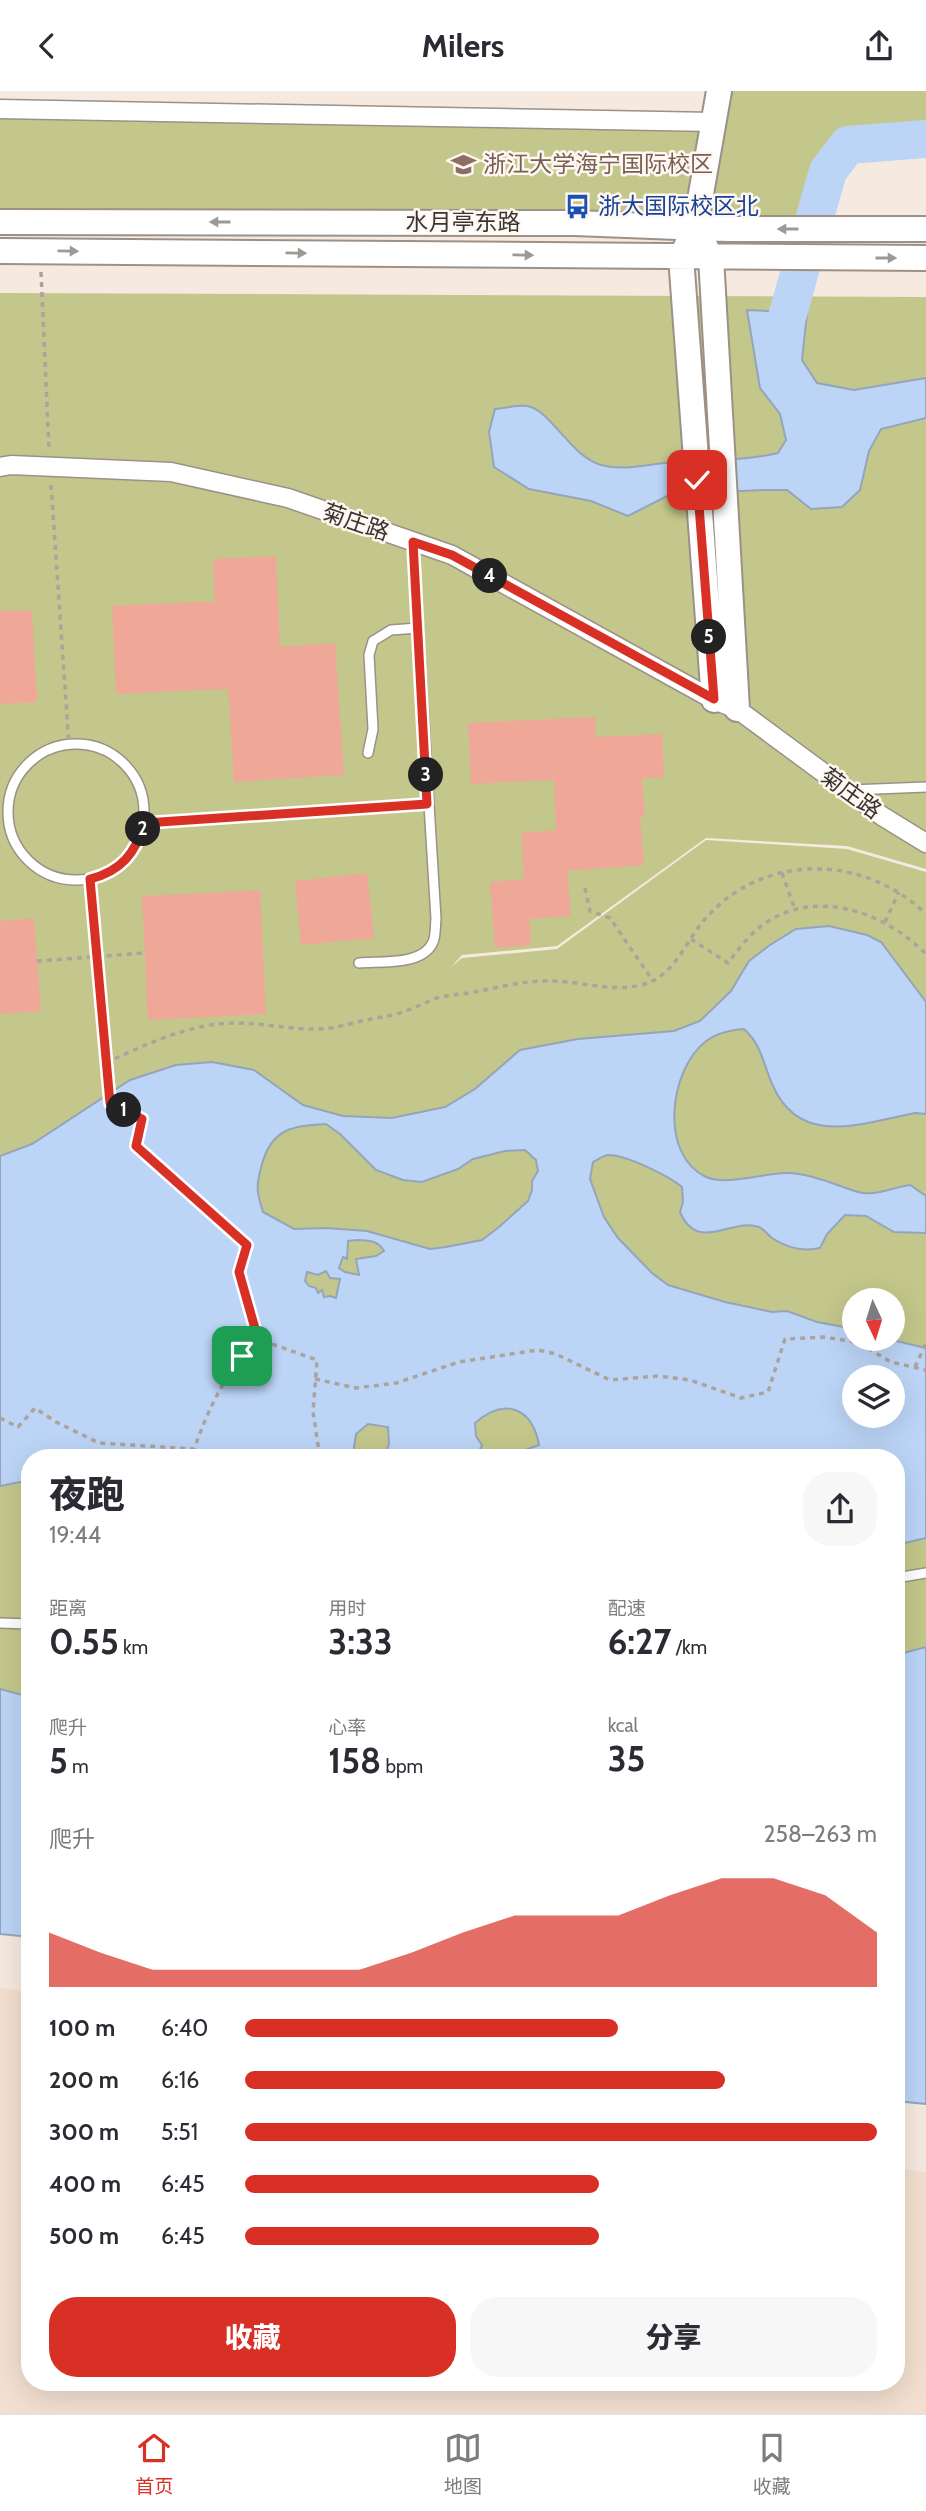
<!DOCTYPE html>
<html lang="zh">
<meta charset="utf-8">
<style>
body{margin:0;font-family:Cabin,"Noto Sans SC",sans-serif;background:#f7f7f7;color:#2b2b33;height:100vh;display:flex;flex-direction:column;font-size:26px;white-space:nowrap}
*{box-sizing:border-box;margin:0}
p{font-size:23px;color:#7c7c81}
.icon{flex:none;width:38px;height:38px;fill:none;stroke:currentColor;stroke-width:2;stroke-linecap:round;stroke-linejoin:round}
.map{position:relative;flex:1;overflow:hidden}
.side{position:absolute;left:21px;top:1358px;width:884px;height:942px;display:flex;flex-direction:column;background:#fff;border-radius:28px;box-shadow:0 7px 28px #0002}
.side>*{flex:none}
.needle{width:46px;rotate:176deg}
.controls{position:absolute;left:842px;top:1197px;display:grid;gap:14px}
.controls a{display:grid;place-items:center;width:63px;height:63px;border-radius:50%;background:#fff;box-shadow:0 7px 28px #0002;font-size:35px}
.pin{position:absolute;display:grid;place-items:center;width:60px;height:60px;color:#fff;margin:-30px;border-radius:14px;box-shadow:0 4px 10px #0006}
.km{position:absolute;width:35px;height:35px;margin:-18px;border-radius:50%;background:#222;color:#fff;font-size:19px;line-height:35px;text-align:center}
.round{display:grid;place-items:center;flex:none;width:74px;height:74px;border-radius:28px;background:#f7f7f7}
.headline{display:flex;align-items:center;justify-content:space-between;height:119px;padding:0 28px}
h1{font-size:38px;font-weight:800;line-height:52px}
.figures{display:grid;grid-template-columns:repeat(3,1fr);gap:10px;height:119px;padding:7px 28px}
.figures div{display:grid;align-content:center}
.figures b{font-size:35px;font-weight:800}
.figures small{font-size:19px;font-weight:400}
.figures p{font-size:19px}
.chart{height:196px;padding:14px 28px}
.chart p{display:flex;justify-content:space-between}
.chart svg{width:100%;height:126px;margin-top:7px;fill:#d93025;opacity:.7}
.cta{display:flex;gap:14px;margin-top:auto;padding:14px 28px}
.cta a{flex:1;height:80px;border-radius:28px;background:#d93025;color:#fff;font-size:28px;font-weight:800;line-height:80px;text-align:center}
.cta a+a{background:#f7f7f7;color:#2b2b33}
ul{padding:0 28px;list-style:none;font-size:23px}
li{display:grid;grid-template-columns:112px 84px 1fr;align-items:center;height:52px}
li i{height:18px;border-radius:9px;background:#d93025}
header{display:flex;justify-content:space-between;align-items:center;height:91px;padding:0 28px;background:#fff;font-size:32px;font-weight:800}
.menu{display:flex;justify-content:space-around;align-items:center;height:98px;border-top:2px solid #e1e1e2;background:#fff;font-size:19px;color:#7c7c81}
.menu a{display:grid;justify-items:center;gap:4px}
.menu .selected{color:#d93025}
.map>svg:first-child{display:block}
.built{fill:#f2dfcf}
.green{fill:#c4c78b;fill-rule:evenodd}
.water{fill:#bcd5f6;stroke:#94a5bb;stroke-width:2;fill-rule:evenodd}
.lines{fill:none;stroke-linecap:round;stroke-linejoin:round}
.river{stroke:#bcd5f6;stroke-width:38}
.building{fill:#efa898}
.lane-casing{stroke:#9c9087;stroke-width:12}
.street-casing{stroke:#9c9087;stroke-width:21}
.secondary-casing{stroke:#9c9087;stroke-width:28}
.path{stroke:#aca39b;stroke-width:3.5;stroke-dasharray:5 5;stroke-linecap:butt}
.lane{stroke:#fff;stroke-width:9}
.street{stroke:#fff;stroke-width:18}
.secondary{stroke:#fff;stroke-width:24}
.oneway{fill:#9c9a98}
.route-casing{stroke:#fff;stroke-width:14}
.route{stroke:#d93025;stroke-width:9}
.labels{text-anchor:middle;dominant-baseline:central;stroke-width:5;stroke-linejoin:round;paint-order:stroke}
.education-label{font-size:23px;fill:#785e54;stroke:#fff7f1;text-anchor:start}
.transit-label{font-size:23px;fill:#164399;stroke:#fff7f1;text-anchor:start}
.street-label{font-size:23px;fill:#383430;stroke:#fff7f1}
</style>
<header><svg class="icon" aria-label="back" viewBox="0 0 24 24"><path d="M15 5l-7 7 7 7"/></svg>Milers<svg class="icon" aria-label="share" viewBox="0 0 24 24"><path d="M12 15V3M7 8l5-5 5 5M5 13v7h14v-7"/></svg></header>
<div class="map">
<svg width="926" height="2322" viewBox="0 0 926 2322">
<rect width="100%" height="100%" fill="#f6e9df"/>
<path class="built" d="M0 1896 30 1902V2291H896V2077L926 2081V2322H0Z"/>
<path class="green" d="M719 0H926V33L854 38 823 62 804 137 0 134V18L714 31Z
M0 202 926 206V778L847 755 706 747 557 855 462 864 451 876 462 867 557 858 706 749 847 758 926 781V1556L896 1564V1367H30V1606L0 1598ZM854 1209H892V1248H854ZM854 1286H892V1325H854Z"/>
<path class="water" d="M747 219 807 222 802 269 817 292 854 299 926 287V327L881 338 869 360 860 399 842 416 811 418 787 399H766L671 403 628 425 591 410 529 398 494 376 489 341 495 318C505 317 517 314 527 315 550 318 571 366 601 374 623 380 644 374 665 372 703 368 741 371 778 362L786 349 780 323 760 297Z
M829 835 867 844 881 851 926 911V1023L916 1022C864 1031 801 1058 773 995 763 973 762 954 744 938 730 939 716 942 705 951 669 980 659 1064 706 1086 727 1095 764 1082 786 1082 811 1082 835 1094 858 1101 874 1106 894 1096 910 1094L926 1105V1142L894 1141 866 1125 845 1124 827 1143 820 1157C802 1161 787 1157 772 1147 768 1144 764 1138 759 1136 732 1126 698 1163 680 1121L683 1111 682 1096C669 1085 626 1064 609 1064 604 1064 597 1069 593 1071L590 1088 604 1126 618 1147 652 1182 668 1194 725 1211 772 1221 787 1220 817 1231 849 1237 854 1239V1248H888L926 1257V1447L896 1454V1367H520L525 1359 539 1354C532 1316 504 1306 475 1332L476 1345 482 1354 478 1363 470 1367H384L389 1353 388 1336 368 1333 356 1343 354 1357 358 1367H347L331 1360 309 1367H30V1393L20 1391 0 1395V1065L32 1053 130 989 176 974 212 971 254 979 303 1014 343 1025 392 1027 445 1016 475 998 520 959 578 948 674 940 700 930 731 900 749 870 770 854 796 838ZM326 1033 340 1043 376 1079 403 1089 422 1091 458 1078 473 1068 505 1060 525 1059 536 1069 538 1080 532 1090V1099L528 1110 499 1136 482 1149 446 1156 430 1158 367 1140 326 1137 294 1138 263 1121C256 1100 256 1094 262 1073 272 1037 293 1035 326 1033ZM357 1149C368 1149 379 1150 384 1160L376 1165 356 1168 359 1184 345 1181 339 1177 343 1166 347 1168 348 1150ZM326 1180 330 1187 340 1188 336 1207 330 1205 324 1206 322 1199 318 1202 316 1197 309 1195 305 1190 307 1181 318 1184ZM892 1286V1325H854V1286Z
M926 1556V2013L896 2010V1564Z
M0 1598 30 1606V1846L0 1843Z"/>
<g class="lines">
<path class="river" d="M782 273 780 251 828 80 848 54 926 48"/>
</g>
<path class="building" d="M276 465 280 556 335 552 344 684 234 691 228 598 116 603 112 515 215 510 213 468Z
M0 520H32L37 611 0 613Z
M595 626 596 646 662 643 664 686 642 687 645 726H640L644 774 567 780 571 825 529 828 531 854 495 857 490 791 524 788 521 742 556 739 554 689 471 693 468 632Z
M367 782 374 847 301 854 295 790Z
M260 799 266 923 148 929 142 805Z
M34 827 41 920 0 923V830Z"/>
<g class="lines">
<defs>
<path id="lane" d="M8 721a68 68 0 1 1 136 0a68 68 0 1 1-136 0Z
M368 662 373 638 369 564 373 550 391 539 418 537
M851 699 926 696
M144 732 427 713
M359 872C381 870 423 875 433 851 436 844 435 836 436 828L413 451
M896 1487 926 1482
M0 1532 30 1533"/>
<path id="street" d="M0 18 714 31
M0 376 11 374 171 381 288 407 452 464 714 609 737 618 882 725 926 752"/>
<path id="secondary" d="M0 131 575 132 729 138H926
M704 153 711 166 737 618
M0 160 926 167
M714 609 681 166 695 137 719 0"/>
</defs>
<use href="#lane" class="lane-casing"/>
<use href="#street" class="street-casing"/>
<use href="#secondary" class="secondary-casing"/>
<path class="path" d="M41 181 49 358
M51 394 69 654
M782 782 795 819
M90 788 110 1012 142 1028 136 1055 247 1154 239 1181 258 1248 317 1269 313 1321 320 1367
M585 797 590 820 610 827 653 890
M885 831 899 801
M691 848 728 872C737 860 748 845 760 836 813 795 883 820 926 863
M37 870 145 862
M106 972C146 953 191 932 236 932 267 932 299 941 331 937 343 935 355 931 367 929 379 926 392 925 403 921 415 917 426 911 437 907 450 903 461 904 474 901 496 897 518 891 541 890 575 888 608 902 641 894 675 886 684 852 705 828 763 761 864 763 926 823
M915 1276 926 1252
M315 1288 356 1297 396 1292 459 1271 538 1259 556 1263 610 1289 658 1285 690 1289 741 1307 768 1301 785 1248 823 1246 857 1251 891 1271 926 1279
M0 1327 18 1336 35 1317 56 1331 99 1352 194 1358C210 1314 225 1282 258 1248"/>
<use href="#lane" class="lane"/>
<use href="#street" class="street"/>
<use href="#secondary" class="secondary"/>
</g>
<defs><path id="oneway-solid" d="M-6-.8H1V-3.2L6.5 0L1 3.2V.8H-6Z" transform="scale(1.75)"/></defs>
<g class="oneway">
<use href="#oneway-solid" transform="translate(220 131) rotate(180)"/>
<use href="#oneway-solid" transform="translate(788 138) rotate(-180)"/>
<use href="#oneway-solid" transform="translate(68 160) rotate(1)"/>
<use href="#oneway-solid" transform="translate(296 162) rotate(1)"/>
<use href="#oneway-solid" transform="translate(523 164) rotate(1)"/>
<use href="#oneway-solid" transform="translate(886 167)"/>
</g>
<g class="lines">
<defs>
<path id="route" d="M242 1265 258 1248 239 1181 247 1154 136 1055 142 1028 110 1012 90 788C122 780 135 762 145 732L427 713 413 451 452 464 714 608 697 389"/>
</defs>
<use href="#route" class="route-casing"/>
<use href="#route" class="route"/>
</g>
<defs>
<symbol id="university-bare" viewBox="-9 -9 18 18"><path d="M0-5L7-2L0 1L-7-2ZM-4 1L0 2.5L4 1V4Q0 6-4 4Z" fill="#8d6e63" stroke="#fff7f1" stroke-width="2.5" paint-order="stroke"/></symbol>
<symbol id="bus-bare" viewBox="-9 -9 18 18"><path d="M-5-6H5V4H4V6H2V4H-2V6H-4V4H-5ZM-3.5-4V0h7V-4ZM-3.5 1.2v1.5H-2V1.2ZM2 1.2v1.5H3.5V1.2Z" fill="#1a4fb4" stroke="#fff7f1" stroke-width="2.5" paint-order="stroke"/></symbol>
</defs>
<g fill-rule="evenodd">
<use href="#university-bare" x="446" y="56" width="35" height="35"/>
<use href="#bus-bare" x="560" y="98" width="35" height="35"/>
</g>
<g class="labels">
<g class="education-label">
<text x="483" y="73">浙江大学海宁国际校区</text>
</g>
<g class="transit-label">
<text x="598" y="115">浙大国际校区北</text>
</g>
<g class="street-label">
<text x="463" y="131">水月亭东路</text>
<text transform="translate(356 431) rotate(19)">菊庄路</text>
<text transform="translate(851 702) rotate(36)">菊庄路</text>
</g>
</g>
</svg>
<div class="controls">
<a><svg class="needle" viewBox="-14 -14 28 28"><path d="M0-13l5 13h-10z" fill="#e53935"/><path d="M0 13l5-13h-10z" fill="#7c7c81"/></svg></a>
<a><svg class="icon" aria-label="layers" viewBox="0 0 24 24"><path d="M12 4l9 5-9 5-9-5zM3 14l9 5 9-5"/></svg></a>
</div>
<div class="pin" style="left:242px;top:1265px;background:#1e9e55"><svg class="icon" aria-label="arrive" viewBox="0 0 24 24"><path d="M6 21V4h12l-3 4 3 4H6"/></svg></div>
<div class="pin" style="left:697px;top:389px;background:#d93025"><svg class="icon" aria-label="check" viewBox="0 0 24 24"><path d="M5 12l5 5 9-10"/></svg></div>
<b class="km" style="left:124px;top:1019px">1</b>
<b class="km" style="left:143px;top:738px">2</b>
<b class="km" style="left:426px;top:684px">3</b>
<b class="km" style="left:490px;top:485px">4</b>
<b class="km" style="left:709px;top:546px">5</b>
<section class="side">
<div class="headline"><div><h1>夜跑</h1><p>19:44</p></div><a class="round"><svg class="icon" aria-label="share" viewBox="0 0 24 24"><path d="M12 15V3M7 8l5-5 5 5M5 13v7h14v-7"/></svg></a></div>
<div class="figures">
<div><p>距离</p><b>0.55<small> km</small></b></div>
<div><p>用时</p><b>3:33</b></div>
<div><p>配速</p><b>6:27<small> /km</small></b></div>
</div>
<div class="figures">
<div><p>爬升</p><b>5<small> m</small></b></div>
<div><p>心率</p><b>158<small> bpm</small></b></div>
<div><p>kcal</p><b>35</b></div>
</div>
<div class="chart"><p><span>爬升</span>258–263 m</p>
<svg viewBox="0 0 160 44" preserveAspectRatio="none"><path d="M0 44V25L10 32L20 38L30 38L40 38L50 38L60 38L70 32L80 25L90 19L100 19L110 19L120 12L130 6L140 6L150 12L160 25V44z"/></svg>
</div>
<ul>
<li><b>100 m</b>6:40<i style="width:59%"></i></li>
<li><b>200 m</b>6:16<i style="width:76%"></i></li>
<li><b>300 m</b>5:51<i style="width:100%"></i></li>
<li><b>400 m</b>6:45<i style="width:56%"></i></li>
<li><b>500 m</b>6:45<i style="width:56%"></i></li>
</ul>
<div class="cta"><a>收藏</a><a>分享</a></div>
</section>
</div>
<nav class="menu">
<a class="selected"><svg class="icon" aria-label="home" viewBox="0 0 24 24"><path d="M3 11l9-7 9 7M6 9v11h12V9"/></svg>首页</a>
<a><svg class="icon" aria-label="map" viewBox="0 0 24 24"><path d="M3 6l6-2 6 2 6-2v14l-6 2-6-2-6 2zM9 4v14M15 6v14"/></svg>地图</a>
<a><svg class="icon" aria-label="saved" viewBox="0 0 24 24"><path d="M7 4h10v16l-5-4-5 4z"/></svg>收藏</a>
</nav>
